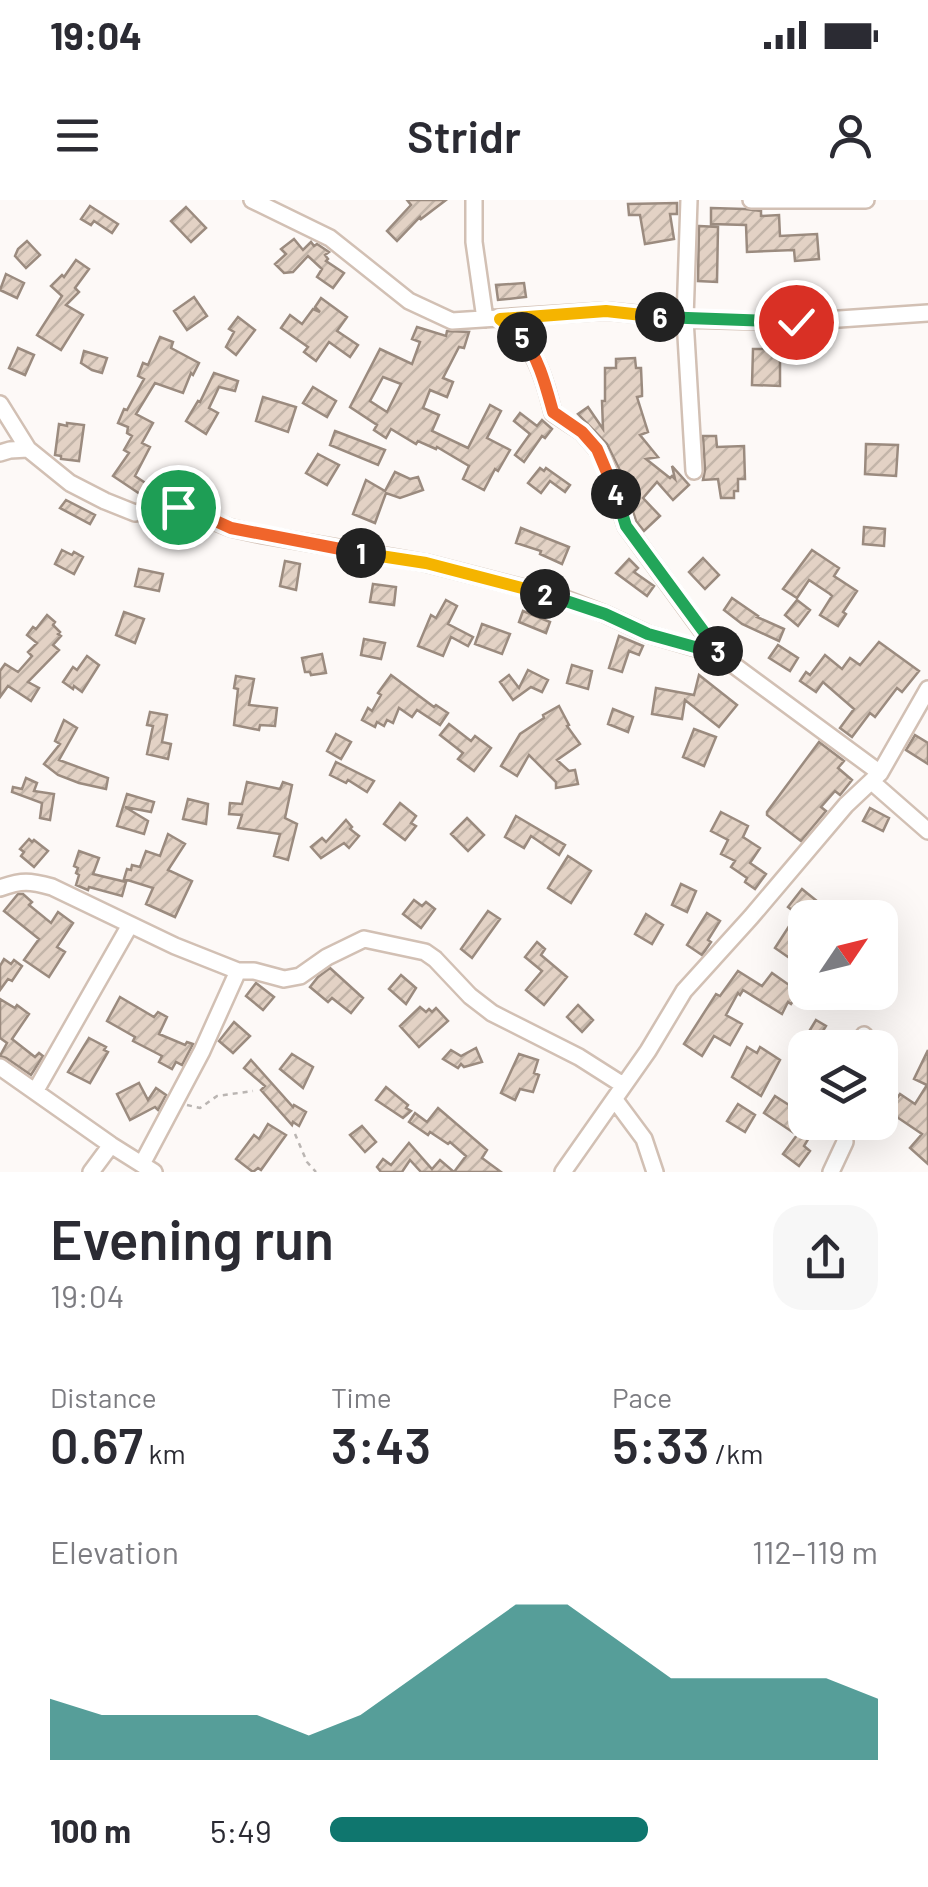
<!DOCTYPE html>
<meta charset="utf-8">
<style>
body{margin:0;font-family:Barlow,sans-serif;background:#f7f7f7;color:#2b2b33;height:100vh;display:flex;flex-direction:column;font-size:38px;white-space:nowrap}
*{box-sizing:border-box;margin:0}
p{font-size:32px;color:#7c7c81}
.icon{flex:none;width:55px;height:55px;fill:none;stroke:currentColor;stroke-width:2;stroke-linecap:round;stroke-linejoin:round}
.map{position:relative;height:972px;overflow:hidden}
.details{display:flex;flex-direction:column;background:#fff;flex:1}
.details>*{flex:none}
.needle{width:65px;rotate:55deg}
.fabs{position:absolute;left:788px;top:700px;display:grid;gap:20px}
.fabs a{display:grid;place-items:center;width:110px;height:110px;border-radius:20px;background:#fff;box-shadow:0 10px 40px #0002;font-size:50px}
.pin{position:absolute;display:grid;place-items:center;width:85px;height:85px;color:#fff;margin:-42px;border:5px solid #fff;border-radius:50%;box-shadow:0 2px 10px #0007}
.km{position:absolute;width:50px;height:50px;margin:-25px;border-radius:50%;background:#222;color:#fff;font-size:28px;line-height:50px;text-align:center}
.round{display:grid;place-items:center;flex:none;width:105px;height:105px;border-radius:30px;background:#f7f7f7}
.head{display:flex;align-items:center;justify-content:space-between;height:170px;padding:0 50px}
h1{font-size:55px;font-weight:600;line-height:75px}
.stats{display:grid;grid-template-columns:repeat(3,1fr);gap:15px;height:170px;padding:10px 50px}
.stats div{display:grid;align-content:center}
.stats b{font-size:50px;font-weight:600}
.stats small{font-size:28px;font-weight:400}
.stats p{font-size:28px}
.chart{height:280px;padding:20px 50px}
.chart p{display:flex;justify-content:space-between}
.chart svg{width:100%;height:180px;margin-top:10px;fill:#0f766e;opacity:.7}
ul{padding:0 50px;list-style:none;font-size:32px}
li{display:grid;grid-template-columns:160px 120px 1fr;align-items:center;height:75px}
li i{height:25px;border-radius:12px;background:#0f766e}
.status{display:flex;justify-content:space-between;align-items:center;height:70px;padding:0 50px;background:#fff;direction:ltr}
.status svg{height:28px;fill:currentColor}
header{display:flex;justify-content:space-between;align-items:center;height:130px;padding:0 50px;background:#fff;font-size:45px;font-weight:600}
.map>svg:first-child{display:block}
.building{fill:url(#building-hatch);stroke:#9b8b7f;stroke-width:2.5;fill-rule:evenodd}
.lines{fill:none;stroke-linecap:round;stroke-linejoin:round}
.minor-casing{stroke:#d2c0b4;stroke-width:20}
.path{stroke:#bab5b2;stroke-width:2.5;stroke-dasharray:5 5;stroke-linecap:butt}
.minor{stroke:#fff;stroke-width:15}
.split-1-casing{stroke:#fff;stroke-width:20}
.split-2-casing{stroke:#fff;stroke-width:20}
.split-3-casing{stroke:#fff;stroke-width:20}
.split-4-casing{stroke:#fff;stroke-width:20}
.split-5-casing{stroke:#fff;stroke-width:20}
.split-6-casing{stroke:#fff;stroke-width:20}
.split-7-casing{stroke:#fff;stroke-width:20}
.split-1{stroke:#f0652b;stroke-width:12}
.split-2{stroke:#f5b400;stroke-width:12}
.split-3{stroke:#22a559;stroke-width:12}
.split-4{stroke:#22a559;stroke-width:12}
.split-5{stroke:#f0652b;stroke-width:12}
.split-6{stroke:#f5b400;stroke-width:12}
.split-7{stroke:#22a559;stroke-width:12}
</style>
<div class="status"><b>19:04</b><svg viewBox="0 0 49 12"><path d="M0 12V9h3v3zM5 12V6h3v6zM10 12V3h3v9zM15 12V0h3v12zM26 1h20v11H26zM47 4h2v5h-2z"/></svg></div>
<header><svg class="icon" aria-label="menu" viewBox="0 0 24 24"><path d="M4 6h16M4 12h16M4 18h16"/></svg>Stridr<svg class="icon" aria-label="person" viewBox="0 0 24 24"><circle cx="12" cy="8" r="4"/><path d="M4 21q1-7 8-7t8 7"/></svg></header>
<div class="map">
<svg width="928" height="972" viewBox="0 0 928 972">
<defs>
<pattern id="building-hatch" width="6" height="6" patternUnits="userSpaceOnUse" patternTransform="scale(2.5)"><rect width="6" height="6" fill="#e3d2c5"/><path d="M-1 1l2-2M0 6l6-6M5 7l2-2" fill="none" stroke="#c3b5a9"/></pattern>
</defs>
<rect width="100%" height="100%" fill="#fdf9f7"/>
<path class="building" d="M407 0H446L421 19 420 17 397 41 387 31 411 5Z
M677 3V14H670L674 39 645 44 640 15H629L628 4Z
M90 6 118 24 112 33 94 21 91 25 81 19Z
M186 7 206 28 191 42 171 21Z
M711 8 745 9 761 11V16L779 15 780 36 817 34 819 59 795 61 794 50 747 52 746 25 711 24Z
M699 26 718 27 717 82 698 81Z
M294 39 303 50 311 42 314 46 317 44 329 52 325 55 328 59 326 61 344 73 333 88 317 77 322 69 308 56 293 72 284 73 275 64 286 54 281 49Z
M27 41 40 55 26 68 15 56 18 49Z
M76 60 89 69 75 88 79 92 66 105 83 115 61 150 37 135 62 96 51 86 62 75 64 77Z
M6 74 24 83 17 98 0 90Z
M524 83 526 97 498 100 496 85Z
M194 97 207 116 187 130 174 111Z
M321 98 347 117 337 131 358 145 350 157 329 142 316 161 304 152 308 147 281 128 290 115 302 124 313 109 320 112 315 107Z
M238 117 255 130 236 155 226 147 234 132 229 129Z
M417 127 446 136 447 131 469 132 464 148 459 147 443 178 453 182 447 197 430 190 423 208 439 215 432 231 468 248 490 205 501 211 487 238 510 250 498 271 495 269 484 290 463 279 469 266 437 247 436 249 418 241 416 244 391 229 386 238 374 230 377 225 350 207 380 149 412 164 420 142 412 139ZM383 177 401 184 387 212 370 201Z
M160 137 173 142 171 148 199 163 193 175 191 173 183 193 155 183 136 214 153 223 142 243 150 247 135 276 147 284 140 294 113 276 129 253 124 250 132 236 127 233 128 227 118 223 124 209 127 210 144 179 138 176 143 163 148 165Z
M18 148 34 155 25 175 9 168Z
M753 149H780V186L752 185Z
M84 151 107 158 102 173 92 170 81 163Z
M635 158 636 168H641L642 191V196L637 197 648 232 640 235 658 257 646 259 670 278 672 276 675 279 672 266 689 285 673 300 657 282 643 298 660 316 644 331 636 321 627 293 630 291 607 244 578 214 588 207 603 229 602 201H605V168H616V159Z
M214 173 238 181 235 191 219 187 209 208 218 213 206 234 186 221 198 201 200 202Z
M313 187 336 201 327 217 303 203Z
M263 197 296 207 288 232 256 221Z
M520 213 537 226 542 220 552 229 545 238 542 236 524 262 515 255 530 234 514 221Z
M67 223 84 225 79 261 61 259V256L55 255 59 224 67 226Z
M335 231 385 250 378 265 330 245Z
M703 236H716L717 247 744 246 745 279H738V291H734V298H721L718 279 703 280 705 270Z
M866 244 898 245 896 276 865 274Z
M318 254 339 265 327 285 306 273Z
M540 268 544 271 546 268 570 285 565 292 550 281 541 293 528 283Z
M395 272 410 279 418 277 423 290 400 298 386 293 375 323 353 314 366 280 385 291Z
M66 300 95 315 90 324 60 308Z
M864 327 885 329 884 346 863 344Z
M521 328 569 347 562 364 540 354 541 351 516 343Z
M62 350 72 355 74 352 83 357 74 374 55 364Z
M812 350 839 368 834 376 857 391 843 412 846 414 838 426 820 415 832 396 830 394 809 380 797 398 783 389Z
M703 358 719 375 705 389 689 372Z
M629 359 638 368 634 372 654 386 647 396 616 373Z
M285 361 300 364 296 390 280 386Z
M139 369 163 374 159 391 135 386Z
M373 384 396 387 394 405 370 402Z
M732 398 758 416 757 417 784 429 779 441 742 424 724 410Z
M446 400 457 406 448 424 473 437 468 446 451 437 443 456 418 446 431 415 436 418Z
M797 400 810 410 798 426 785 415Z
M523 411 550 422 546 433 519 422Z
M124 412 144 419 135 443 116 435Z
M47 415 55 422 53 425 60 432 58 434 61 436 53 445 59 450 28 482 39 488 31 501 8 486 0 497V471L5 464 18 472 32 456 28 452 37 443 27 435 33 427 36 429Z
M482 424 510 434 502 454 475 444Z
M619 436 643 446 639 455 629 451 622 472 609 468Z
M364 439 385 443 381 459 361 455Z
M879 442 919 471 902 492 897 488 875 517 870 513 852 537 840 528 854 509 823 482 816 492 800 481 806 472 810 475 825 455 842 469 850 458 860 465Z
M778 445 798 458 790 471 769 458Z
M322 454 326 473 311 475 310 472H305L302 458Z
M87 456 99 465 82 492 74 486 73 489 63 482 73 467 77 470Z
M572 465 592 471 588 489 567 483Z
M528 470 548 480 542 492 531 487 513 500 500 482 509 475 519 488Z
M391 475 434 507 436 505 448 513 440 525 417 510 412 517 399 508 393 523 387 520 384 526 377 522 375 527 362 520 368 508 372 511 381 495 378 493Z
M699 475 737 505 719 527 685 500 682 519 652 514 656 488 694 495Z
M236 476 254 479 249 505 277 508 275 526 260 525 259 530 234 525 238 489 234 488Z
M559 506 569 525 567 526 580 544 557 560 569 571 575 570 578 584 556 588V582L529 555 517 576 501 566 520 534 544 518 543 515Z
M613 509 633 517 628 532 608 524Z
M150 512 167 515 162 542 171 544 168 559 147 554 153 526 147 525Z
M64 520 77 528 59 560 108 578 106 589 79 583 58 575 44 564 60 544 55 541Z
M449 524 471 541 475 536 491 548 474 571 458 559 463 553 440 535Z
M694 529 716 537 704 566 683 557Z
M336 534 351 542 341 559 327 551Z
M915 535 928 543V564L906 550Z
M819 542 844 561 838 568 852 580 840 595 835 591 821 607 826 611 801 641 767 615V612Z
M336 562 374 581 367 592 348 580 346 583 330 575Z
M26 578 37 583 34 591 54 594 50 620 40 618 42 603 12 592 13 587 22 589Z
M247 582 280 589 283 582 292 585 285 618 297 624 288 660 274 656 280 634 238 628 242 615 229 614 230 603 242 604Z
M127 594 154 602 151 612 125 607 148 621 144 634 117 626Z
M188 599 208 604 206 624 183 619Z
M400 603 416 616 411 623 416 626 405 640 384 624Z
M870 608 889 618 883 631 863 621Z
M721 612 748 626 743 637 760 648 750 663 766 674 755 689 745 682 747 678 731 667 735 661 721 654 728 640 711 631Z
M516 616 565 645 559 655 531 636 524 648 505 637Z
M467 618 484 635 468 651 451 634Z
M346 620 352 627 350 629 359 636 349 648 344 643 321 658 311 647 322 638 326 642Z
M168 634 185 644 168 670 192 681 175 717 146 704 153 688 124 679 127 669 131 670 132 665 140 667 146 651 160 656Z
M29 639 32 642 34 640 48 651 34 667 21 656 24 652 20 649Z
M79 651 99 658 93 674 126 682 122 696 89 687 88 690 76 685 79 675 76 673 78 668 74 666Z
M568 656 591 671 571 703 548 688Z
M681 684 696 691 687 712 672 705Z
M802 689 823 706 814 718H805V739L791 759 775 748 797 714 788 707Z
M18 694H23L32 702 29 705 51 723 58 712 73 723 57 747 65 752 49 777 24 760 39 739 4 711Z
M414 700 422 706 426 702 435 709 421 728 403 714Z
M488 711 500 719 472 758 461 749Z
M707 713 720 721 708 740 711 742 702 755 687 745Z
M646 714 663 725 652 744 635 734Z
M537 742 545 749 541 755 567 777 544 805 526 790 542 771 525 757Z
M4 759 11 764 14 760 22 766 12 781 8 779 0 790V766Z
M330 768 363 798 351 813 332 798 328 802 310 787 318 777Z
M738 771 762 786 772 773 799 792 791 804 788 802 782 814 743 790 740 795 738 793 726 815 742 824 730 845 714 836 702 856 684 844 716 794 720 796Z
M401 775 416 788 406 804 389 789Z
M256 783 274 797 263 810 246 796Z
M120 797 154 817 158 812 167 817 159 834 185 845 187 842 193 844 182 865 176 862 172 869 159 862 162 856 133 841 135 837 107 821Z
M0 799 15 808 17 805 29 814 12 839 35 857 39 853 43 856 31 875 6 858 0 856 7 843 0 838Z
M578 805 593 820 582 832 567 817Z
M420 807 426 812 429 809 432 812 436 808 448 821 419 847 400 826Z
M816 820 826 826 821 834 842 848H799Z
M234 822 250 836 233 853 219 841Z
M89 838 106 847 104 850 108 852 90 883 68 872Z
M747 847 757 853 760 847 780 860 761 896 732 877Z
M476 848 482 862 464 867 461 864 458 868 443 859 451 850 461 856Z
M928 850V964L910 948 922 934 888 911 900 894 915 904 927 885 914 879Z
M292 854 313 867 303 888 280 869Z
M519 854 538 860 534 873 539 875 533 892 520 889 515 900 501 893Z
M251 860 293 907 294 905 306 912 299 926 293 922 292 925 261 890 265 886 244 868Z
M139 883 148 900 156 888 166 895 158 910 155 907 130 920 117 894Z
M386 887 408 905 406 908 411 911 403 918 376 900Z
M775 896 795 909 790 917 813 931 804 946 810 951 799 966 783 954 797 935 764 913Z
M738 904 755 915 745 932 727 921Z
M438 908 487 950 482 958 501 972H454L466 956 450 942 448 944 430 932 428 935 409 922 415 913 427 922Z
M268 924 286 935 261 970 258 968 253 972 236 959 254 935 259 939Z
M362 926 376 942 365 952 350 935Z
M409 943 432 969 440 960 454 972H421L410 960 402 972H381L377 967 383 959 391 965Z"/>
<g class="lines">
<defs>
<path id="minor" d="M252 0 330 38 409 101 452 121 606 111 685 119 795 122 928 113
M474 0V42L485 119
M689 0 685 119 694 271
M751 0H866
M500 119C534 144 543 172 553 213L582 232 597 249 609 273 626 326 720 455 880 573
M0 204 28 249
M0 253 10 250 28 249 70 283 105 301 135 313 162 306 178 307 231 328 263 335 426 363 563 398 605 414 648 434 720 455
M872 582 928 631
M0 688C22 680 30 681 52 687L175 746 238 771H254L284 779 300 776 327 757 364 739 425 752 435 759 470 796 492 813 579 857 623 885
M857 848 864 835
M0 867 111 945 154 972
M36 890 130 725
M615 900 644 939 655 972
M142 964 202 851 238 771
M91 972 111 945
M563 972 648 851 684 791 751 717 846 605 880 573 928 489
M831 972 845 942 843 922"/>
</defs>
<use href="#minor" class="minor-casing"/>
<path class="path" d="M187 905 200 908 217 896 253 891
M295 934 307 962 316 972"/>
<use href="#minor" class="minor"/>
</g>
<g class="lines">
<defs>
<path id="split-1" d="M178 307 198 313 231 328 361 353"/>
<path id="split-2" d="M361 353 426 363 545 394"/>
<path id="split-3" d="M545 394 605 414 648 434 720 454 718 451"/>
<path id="split-4" d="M616 294 626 326 718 451"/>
<path id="split-5" d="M522 137C539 158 546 187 553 212L582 232 597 249 616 294"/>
<path id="split-6" d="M522 137 500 119 606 111 660 117"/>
<path id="split-7" d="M660 117 796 122"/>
</defs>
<use href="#split-1" class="split-1-casing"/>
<use href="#split-2" class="split-2-casing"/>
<use href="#split-3" class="split-3-casing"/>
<use href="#split-4" class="split-4-casing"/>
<use href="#split-5" class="split-5-casing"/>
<use href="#split-6" class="split-6-casing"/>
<use href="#split-7" class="split-7-casing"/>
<use href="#split-1" class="split-1"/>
<use href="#split-2" class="split-2"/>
<use href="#split-3" class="split-3"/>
<use href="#split-4" class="split-4"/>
<use href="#split-5" class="split-5"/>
<use href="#split-6" class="split-6"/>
<use href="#split-7" class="split-7"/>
</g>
</svg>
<div class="fabs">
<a><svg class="needle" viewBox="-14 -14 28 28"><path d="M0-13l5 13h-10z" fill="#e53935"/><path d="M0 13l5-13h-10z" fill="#7c7c81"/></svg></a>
<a><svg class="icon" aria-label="layers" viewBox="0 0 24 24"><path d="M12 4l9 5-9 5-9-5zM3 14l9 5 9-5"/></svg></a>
</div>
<div class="pin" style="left:178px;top:307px;background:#1e9e55"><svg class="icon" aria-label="arrive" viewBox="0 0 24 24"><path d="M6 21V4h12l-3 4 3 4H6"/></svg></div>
<div class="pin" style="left:796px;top:122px;background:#d93025"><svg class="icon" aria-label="check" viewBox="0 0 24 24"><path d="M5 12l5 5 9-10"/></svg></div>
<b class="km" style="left:361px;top:353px">1</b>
<b class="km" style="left:545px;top:394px">2</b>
<b class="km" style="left:718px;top:451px">3</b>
<b class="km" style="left:616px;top:294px">4</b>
<b class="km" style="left:522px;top:137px">5</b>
<b class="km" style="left:660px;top:117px">6</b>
</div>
<section class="details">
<div class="head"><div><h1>Evening run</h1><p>19:04</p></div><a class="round"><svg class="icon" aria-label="share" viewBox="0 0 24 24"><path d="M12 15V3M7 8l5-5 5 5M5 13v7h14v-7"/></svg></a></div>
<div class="stats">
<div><p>Distance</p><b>0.67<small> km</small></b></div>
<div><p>Time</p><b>3:43</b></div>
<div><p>Pace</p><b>5:33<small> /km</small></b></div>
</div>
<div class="chart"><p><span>Elevation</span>112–119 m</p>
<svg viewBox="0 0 160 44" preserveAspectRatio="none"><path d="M0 44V29L10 33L20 33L30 33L40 33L50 38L60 33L70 24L80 15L90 6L100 6L110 15L120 24L130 24L140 24L150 24L160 29V44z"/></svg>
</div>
<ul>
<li><b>100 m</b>5:49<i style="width:58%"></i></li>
</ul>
</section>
